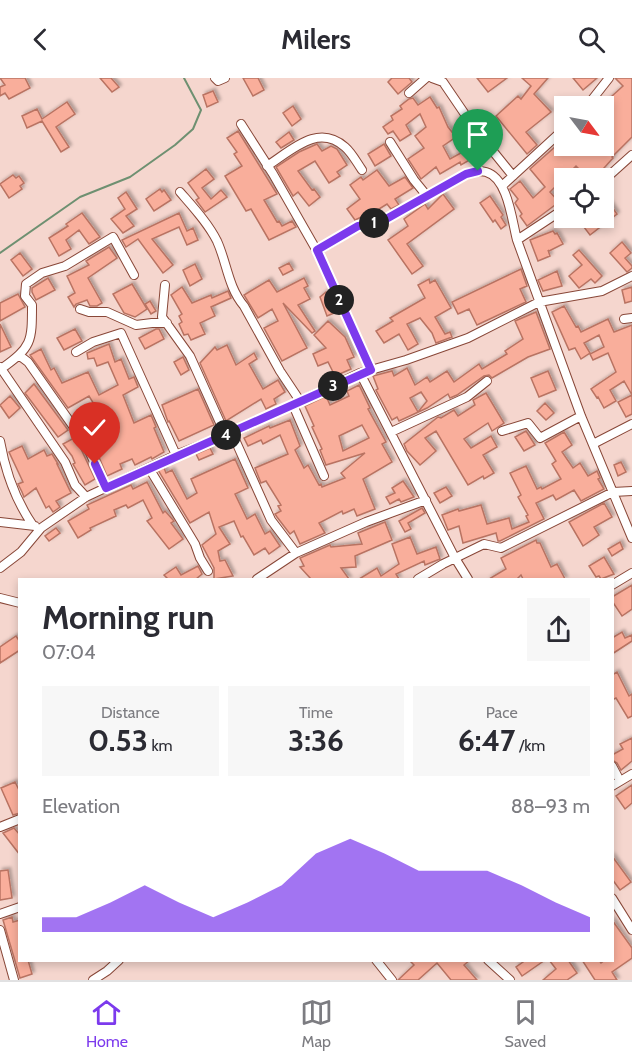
<!DOCTYPE html>
<meta charset="utf-8">
<style>
body{margin:0;font-family:Cabin,sans-serif;background:#f7f7f7;color:#2b2b33;height:100vh;display:flex;flex-direction:column;font-size:22px;white-space:nowrap}
*{box-sizing:border-box;margin:0}
p{font-size:20px;color:#7c7c81}
.icon{flex:none;width:33px;height:33px;fill:none;stroke:currentColor;stroke-width:2;stroke-linecap:round;stroke-linejoin:round}
.map{position:relative;flex:1;overflow:hidden}
.sheet{position:absolute;left:18px;top:500px;width:596px;height:384px;display:flex;flex-direction:column;background:#fff;border-radius:0px;box-shadow:0 3px 9px #0003}
.sheet>*{flex:none}
.needle{width:39px;rotate:122deg}
.controls{position:absolute;left:554px;top:18px;display:grid;gap:12px}
.controls a{display:grid;place-items:center;width:60px;height:60px;border-radius:0px;background:#fff;box-shadow:0 3px 9px #0003;font-size:30px}
.pin{position:absolute;display:grid;place-items:center;width:51px;height:51px;color:#fff;margin:-62px -26px;border-radius:50% 50% 50% 0;rotate:-45deg;box-shadow:0 0 6px #0007}
.pin .icon{rotate:45deg}
.km{position:absolute;width:30px;height:30px;margin:-15px;border-radius:50%;background:#222;color:#fff;font-size:16px;line-height:30px;text-align:center}
.round{display:grid;place-items:center;flex:none;width:63px;height:63px;border-radius:0px;background:#f7f7f7}
.summary{display:flex;align-items:center;justify-content:space-between;height:102px;padding:0 24px}
h1{font-size:33px;font-weight:800;line-height:45px}
.stats{display:grid;grid-template-columns:repeat(3,1fr);gap:9px;height:102px;padding:6px 24px}
.stats div{display:grid;align-content:center;border-radius:0px;background:#f7f7f7;text-align:center}
.stats b{font-size:30px;font-weight:800}
.stats small{font-size:16px;font-weight:400}
.stats p{font-size:16px}
.chart{height:168px;padding:12px 24px}
.chart p{display:flex;justify-content:space-between}
.chart svg{width:100%;height:108px;margin-top:6px;fill:#7c3aed;opacity:.7}
header{display:flex;justify-content:space-between;align-items:center;height:78px;padding:0 24px;background:#fff;font-size:27px;font-weight:800}
.tabs{display:flex;justify-content:space-around;align-items:center;height:84px;border-top:2px solid #e1e1e2;background:#fff;font-size:16px;color:#7c7c81}
.tabs a{display:grid;justify-items:center;gap:3px}
.tabs .selected{color:#7c3aed}
.map>svg:first-child{display:block}
.lines{fill:none;stroke-linecap:round;stroke-linejoin:round}
.stream{stroke:#6e9071;stroke-width:2}
.building{fill:#f9ae9b;stroke:#b97362;stroke-width:1.5;fill-rule:evenodd;filter:url(#shadow)}
.minor-casing{stroke:#884738;stroke-width:10}
.minor{stroke:#fff;stroke-width:8}
.route-casing{stroke:#fff;stroke-width:12}
.route{stroke:#7c3aed;stroke-width:8}
</style>
<header><svg class="icon" aria-label="back" viewBox="0 0 24 24"><path d="M15 5l-7 7 7 7"/></svg>Milers<svg class="icon" aria-label="search" viewBox="0 0 24 24"><circle cx="10" cy="10" r="6"/><path d="M15 15l6 6"/></svg></header>
<div class="map">
<svg width="632" height="902" viewBox="0 0 632 902">
<defs>
<filter id="shadow"><feDropShadow dx="2.5" dy="-2.5" stdDeviation="1.5" flood-color="#0004"/></filter>
</defs>
<rect width="100%" height="100%" fill="#f5d6ce"/>
<g class="lines">
<path class="stream" d="M0 175 80 119 130 99 175 67 193 51 201 32 184 0"/>
</g>
<path class="building" d="M0 0H25L30 10 9 21 5 15 0 18V9L5 7Z
M100 0H111L119 9 112 14Z
M243 0H258L264 12 253 18Z
M392 0H409L412 4 398 16 388 4Z
M477 0H507L488 14Z
M522 0H548L534 16 551 34 526 54 537 67 527 76 496 38 518 18 521 21 531 8Z
M573 0H597L583 12Z
M615 0H632V59L612 79 613 80 595 100H588L576 88 550 114 559 124 527 148 520 138 522 136 515 125 518 121 510 111 520 103 533 120 545 109 530 91 564 61V68H603V50L611 42 601 28 623 8Z
M213 13 218 24 207 29 203 17Z
M430 19 437 30 439 29 448 49 456 59 443 68 450 81 468 71 473 80 461 87 460 84 440 96 436 89 421 101 408 81 424 70 415 58 426 49 420 36 406 47 411 56 400 63 393 53 388 56 383 49 393 42 391 38 402 31 400 28 409 21 413 20 418 27Z
M67 24 75 36 56 49 69 69 61 74 42 43 27 50 22 38 37 31 42 41Z
M293 28 301 41 292 48 283 35Z
M238 53 277 116 264 122 277 144 279 143 282 148 292 143 296 149 269 162 251 131 246 133 225 98 242 88 234 76 237 74 227 60Z
M289 54 294 62 281 70 276 64Z
M317 66 322 73 331 68 337 71 347 87 337 94 340 98 329 105 315 83 298 93 312 112 314 111 320 119 309 128 298 114 293 118 276 89 299 74Z
M384 66 391 78 375 88 368 76Z
M206 91 214 101 202 110 211 121 221 112 227 119 205 134 196 122 199 120 188 105Z
M377 92 389 108 405 99 413 110 395 121 399 127 391 131 387 126 371 136 370 135 355 142 347 131 360 121 350 107 361 99 363 102Z
M13 97 16 100 19 98 24 105 20 108 22 111 9 120 0 106Z
M160 111 162 114 164 112 171 122 154 133 146 121Z
M126 114 137 131 126 138 134 148 123 155 111 141 125 131 118 120Z
M443 116 454 131 407 166 423 188 412 196 388 162 408 148 404 141 425 126 428 131Z
M603 116 617 136 590 157 577 140H603Z
M490 118 503 137 501 139 506 147 501 151 495 142 493 144 480 125Z
M82 135 100 159 89 166 79 152 66 162 71 171 59 178 49 160 68 148 66 146Z
M179 135 187 153 193 150 198 162 187 167 179 149 152 161 173 187 163 195 138 161 126 169 122 162Z
M553 153 555 156 557 155 563 166 549 173 548 172 550 178 538 183 530 162Z
M622 164 631 175 625 180 632 188V190L627 194 610 175Z
M109 169 117 180 88 200 102 225 97 228H90L87 222 76 226 74 229 68 219 75 215 67 198 89 187 86 183Z
M579 172 602 198 595 205 591 201 579 210 569 198 582 187 573 177Z
M20 175 32 191 23 198 11 182Z
M289 185 293 192 283 197 279 190Z
M195 186 202 201 190 208 183 192Z
M521 191 527 208 520 211 526 224 477 247 469 231 458 236 452 224Z
M557 193 562 208 543 213 538 202Z
M48 200 55 212 36 222 32 214V210Z
M304 200 308 208 304 210 310 221 298 227 315 253 312 255 283 225 307 270 282 283 264 250 278 243 272 231 258 240 244 217 269 202 277 214Z
M429 201 430 205 435 202 451 230 435 239 445 256 450 254 452 259 436 265 432 255 420 240 407 246 418 266 408 272 399 256 384 265 376 253 393 243 390 240 425 220 418 207Z
M132 206 147 231 135 239 124 235 113 216Z
M182 209 192 225 211 217 212 220 228 213 231 220 211 229 215 238 200 245 205 256 191 262 188 256 184 257 179 246 182 244 179 238 182 236 171 217Z
M632 209V223L625 225 622 212Z
M326 214 334 235 327 238 320 219Z
M18 216 25 229 0 243V225Z
M150 223 156 233 151 236 145 226Z
M564 228 576 249 578 248 581 254 608 241 614 254 632 247V317L624 303 610 312 616 323 604 330 598 319 597 320 591 311 616 294 608 275 593 282 590 276 604 269 599 257 584 265 590 275 581 281 575 270 569 272 552 234Z
M536 234 550 271 528 279 492 300 489 297 484 298 457 317 450 320 448 316 427 330 399 343 397 339 392 342 376 312 378 311 373 298 392 293 394 298 407 290 415 307 427 299 430 304 447 293 454 304 479 286 482 291 507 276 505 273 523 261 515 243ZM421 314 427 323 418 334 410 320Z
M328 243 345 259 354 279 347 282 351 291 335 298 328 284 318 288 313 276 326 270 314 257Z
M0 246 11 269 0 274Z
M75 251 82 263 64 272 57 260Z
M156 251H159L164 261 145 271 139 260Z
M109 266 115 284 121 281 129 301 134 299 138 309 123 317 134 345 151 337 156 349 154 350 164 374 152 381 151 379 135 387 132 381 120 386 122 391 107 398 93 365 85 354 86 353 93 364 109 356 100 336 89 318 68 330 30 277 41 271 51 292 54 290 62 305 88 294 99 317 118 307 108 284 97 288 94 280 88 281 87 275Z
M227 267 236 287 254 275 257 281 249 286 263 311 278 302 285 314 274 321 276 326 266 331 261 321 226 343 200 285 215 269 217 272Z
M183 279 189 292 181 297 174 284Z
M548 293 556 312 539 319 531 300Z
M34 306 68 352 58 359 25 315Z
M359 307 370 330 368 331 386 364 382 366 392 384 363 401 375 431 357 438 354 431 343 436 342 433 319 445 325 455 300 466 294 453 290 456 277 439 275 436 281 433 278 428 281 427 266 403 261 405 255 390 288 376 280 357 263 366 261 362 248 368 244 360 269 348 270 350 290 342 300 368 295 372 304 390 308 387 319 407 321 406 322 409 345 400 341 395 365 375 326 387 320 372 322 371 312 349 314 348 305 328 326 318 330 327 349 318 347 313ZM362 347 369 360 343 373 339 358Z
M198 311 214 347 179 363 169 343 168 344 162 327Z
M486 315 504 345 492 353 488 345 464 361 471 370 491 358 497 369 483 377 494 395 484 401 483 398 468 407 436 353 425 360 436 373 420 387 407 373 404 366 438 339 441 340 454 332 458 338 475 327 473 322Z
M632 317V336L626 339 618 324Z
M10 318 20 330 9 340 0 327Z
M545 325 554 335 546 342 537 333Z
M526 353 535 367 524 373 515 359Z
M564 354 572 367 562 374 573 390 580 385 588 398 597 393 600 400 598 401 604 411 581 423 574 412 556 422 553 417 536 425 544 441 500 463H498L496 455 463 465 459 448 448 452 442 437 458 431 459 433 481 427 487 446 509 440 512 451 529 444 526 438 528 437 518 419 521 417 510 395 526 388 537 411 541 409 542 411 561 401 552 386 556 383 545 365Z
M74 360 81 371 95 401 85 407 73 386 75 385 72 378 63 366Z
M22 368 28 381 44 372 47 378 52 376 58 386H57L71 415 56 423 60 429 53 434 49 428 46 430 36 410 24 419 22 414 18 406 23 404 9 374Z
M210 370 213 376 199 382 196 376Z
M235 381 248 410 235 416 247 441 255 436 265 456 270 453 280 468 269 476 265 470 254 477 243 458 241 459 234 443 219 449 230 466 218 473 220 483 225 482 233 498 214 501V490L202 467 216 456 209 434 190 445 158 392 164 390 166 395 172 392 187 421 197 415 191 401Z
M621 384 626 394 618 398 614 387Z
M403 403 414 419 401 424 399 421 390 426 386 419 395 415 392 410Z
M147 404 163 435 165 433 174 443 171 445 183 461 169 471 147 443 152 440 143 422 128 430 126 427 114 432 116 438 90 450 91 452 78 460 68 443 89 431 87 427 131 407 133 411Z
M446 409 452 418 440 425 434 415Z
M604 425 612 439 594 449 599 457 583 468 569 444Z
M422 430 425 435 408 445 411 451 405 454 399 443Z
M385 444 392 462 355 478 356 489 341 490 349 501H311L300 489 304 488 300 480 330 467 331 469 362 466 358 455Z
M56 450 60 455 49 463 45 458Z
M410 459 417 476 436 469 440 481 425 487 424 483 396 496 399 501H359L377 490 381 498 399 486 392 466Z
M536 462 537 465H540L551 489 557 486 565 501H523L521 497 517 501H489L506 491 501 480Z
M620 464 623 471 612 478 608 471Z
M604 479 614 496 601 501 599 498 596 499 589 488Z
M198 488 202 496 196 501H168L164 497 176 489 181 497Z
M632 507V531L622 538 612 523V519Z
M622 554 625 560 632 557V563L612 576V560Z
M16 558 20 564V572L0 585V569Z
M617 594 629 618 632 616V638L628 640 616 620 612 622V597Z
M632 660V683L621 692 617 685 612 682V677L623 671 620 666Z
M15 704 20 714V735L13 737 1 710Z
M632 707V725L625 731 616 718Z
M14 750 20 757V777L3 755Z
M612 778 631 804 620 812 612 801Z
M8 792 12 820 0 822V793Z
M12 839 13 844 20 842V882H28L32 896 20 900 3 842Z
M612 842 632 870V880L612 894 617 902H595L582 882H599L601 885 605 882H612Z
M409 882H470L464 887 477 902H451L437 885 418 902H398L414 887Z
M526 882H545L522 898 516 889Z
M549 882H568L577 895 567 902H543L556 891Z"/>
<g class="lines">
<defs>
<path id="minor" d="M215 0 218 3 225 0
M432 0 443 4 475 51 513 98
M409 15 426 0
M587 28 609 0
M241 46 273 96 317 173 371 292
M390 64 414 102 427 118
M267 88C292 72 318 45 345 69 352 75 357 85 362 92
M603 103 632 77
M503 107 564 51
M180 114C193 129 208 145 217 163 227 185 228 209 244 228L280 293 300 323
M564 131 517 162 581 338 632 460
M317 173 358 148 379 145 466 96C473 94 479 92 486 94 508 100 512 143 517 162
M165 207 162 239 190 278 222 349 232 355 271 442 296 475 366 444 426 422
M80 231 89 234H107L136 247 152 245H167
M624 241 632 240
M76 274 93 264 121 255 176 377
M20 278 28 284 87 368 106 410
M0 289 65 384 75 407 86 419
M1 291C32 269 32 264 32 227L25 218 26 206 42 195 65 188 113 159 134 197
M360 295 455 480 468 501
M293 327 324 398
M502 353 528 345 540 360 581 338
M391 354 467 319 487 303
M0 363C5 392 15 421 32 446
M593 366 632 346
M149 390 195 466 200 480 208 493
M0 444 35 448
M0 490 21 474 41 450 86 419 176 377 232 355 360 295 406 282 468 260 539 224 602 213 632 198
M257 501 296 475
M418 501 443 486 484 466 501 470 613 414 632 413
M612 507 632 495
M0 520 20 525
M612 688 620 703
M612 708 632 696
M0 749 20 741
M612 820 632 852
M0 836 20 829
M0 852 14 902
M376 882 392 902
M488 882 510 902
M93 902 107 893 119 882"/>
</defs>
<use href="#minor" class="minor-casing"/>
<use href="#minor" class="minor"/>
</g>
<g class="lines">
<defs>
<path id="route" d="M95 386 106 410 371 292 317 172 358 148 379 145 466 96 478 93"/>
</defs>
<use href="#route" class="route-casing"/>
<use href="#route" class="route"/>
</g>
</svg>
<div class="controls">
<a><svg class="needle" viewBox="-14 -14 28 28"><path d="M0-13l5 13h-10z" fill="#e53935"/><path d="M0 13l5-13h-10z" fill="#7c7c81"/></svg></a>
<a><svg class="icon" aria-label="locate" viewBox="0 0 24 24"><circle cx="12" cy="12" r="6"/><path d="M12 2v4M12 18v4M2 12h4M18 12h4"/></svg></a>
</div>
<div class="pin" style="left:478px;top:93px;background:#1e9e55"><svg class="icon" aria-label="arrive" viewBox="0 0 24 24"><path d="M6 21V4h12l-3 4 3 4H6"/></svg></div>
<div class="pin" style="left:95px;top:386px;background:#d93025"><svg class="icon" aria-label="check" viewBox="0 0 24 24"><path d="M5 12l5 5 9-10"/></svg></div>
<b class="km" style="left:374px;top:145px">1</b>
<b class="km" style="left:339px;top:222px">2</b>
<b class="km" style="left:333px;top:308px">3</b>
<b class="km" style="left:226px;top:357px">4</b>
<section class="sheet">
<div class="summary"><div><h1>Morning run</h1><p>07:04</p></div><a class="round"><svg class="icon" aria-label="share" viewBox="0 0 24 24"><path d="M12 15V3M7 8l5-5 5 5M5 13v7h14v-7"/></svg></a></div>
<div class="stats">
<div><p>Distance</p><b>0.53<small> km</small></b></div>
<div><p>Time</p><b>3:36</b></div>
<div><p>Pace</p><b>6:47<small> /km</small></b></div>
</div>
<div class="chart"><p><span>Elevation</span>88–93 m</p>
<svg viewBox="0 0 160 44" preserveAspectRatio="none"><path d="M0 44V38L10 38L20 32L30 25L40 32L50 38L60 32L70 25L80 12L90 6L100 12L110 19L120 19L130 19L140 25L150 32L160 38V44z"/></svg>
</div>
</section>
</div>
<nav class="tabs">
<a class="selected"><svg class="icon" aria-label="home" viewBox="0 0 24 24"><path d="M3 11l9-7 9 7M6 9v11h12V9"/></svg>Home</a>
<a><svg class="icon" aria-label="map" viewBox="0 0 24 24"><path d="M3 6l6-2 6 2 6-2v14l-6 2-6-2-6 2zM9 4v14M15 6v14"/></svg>Map</a>
<a><svg class="icon" aria-label="saved" viewBox="0 0 24 24"><path d="M7 4h10v16l-5-4-5 4z"/></svg>Saved</a>
</nav>
